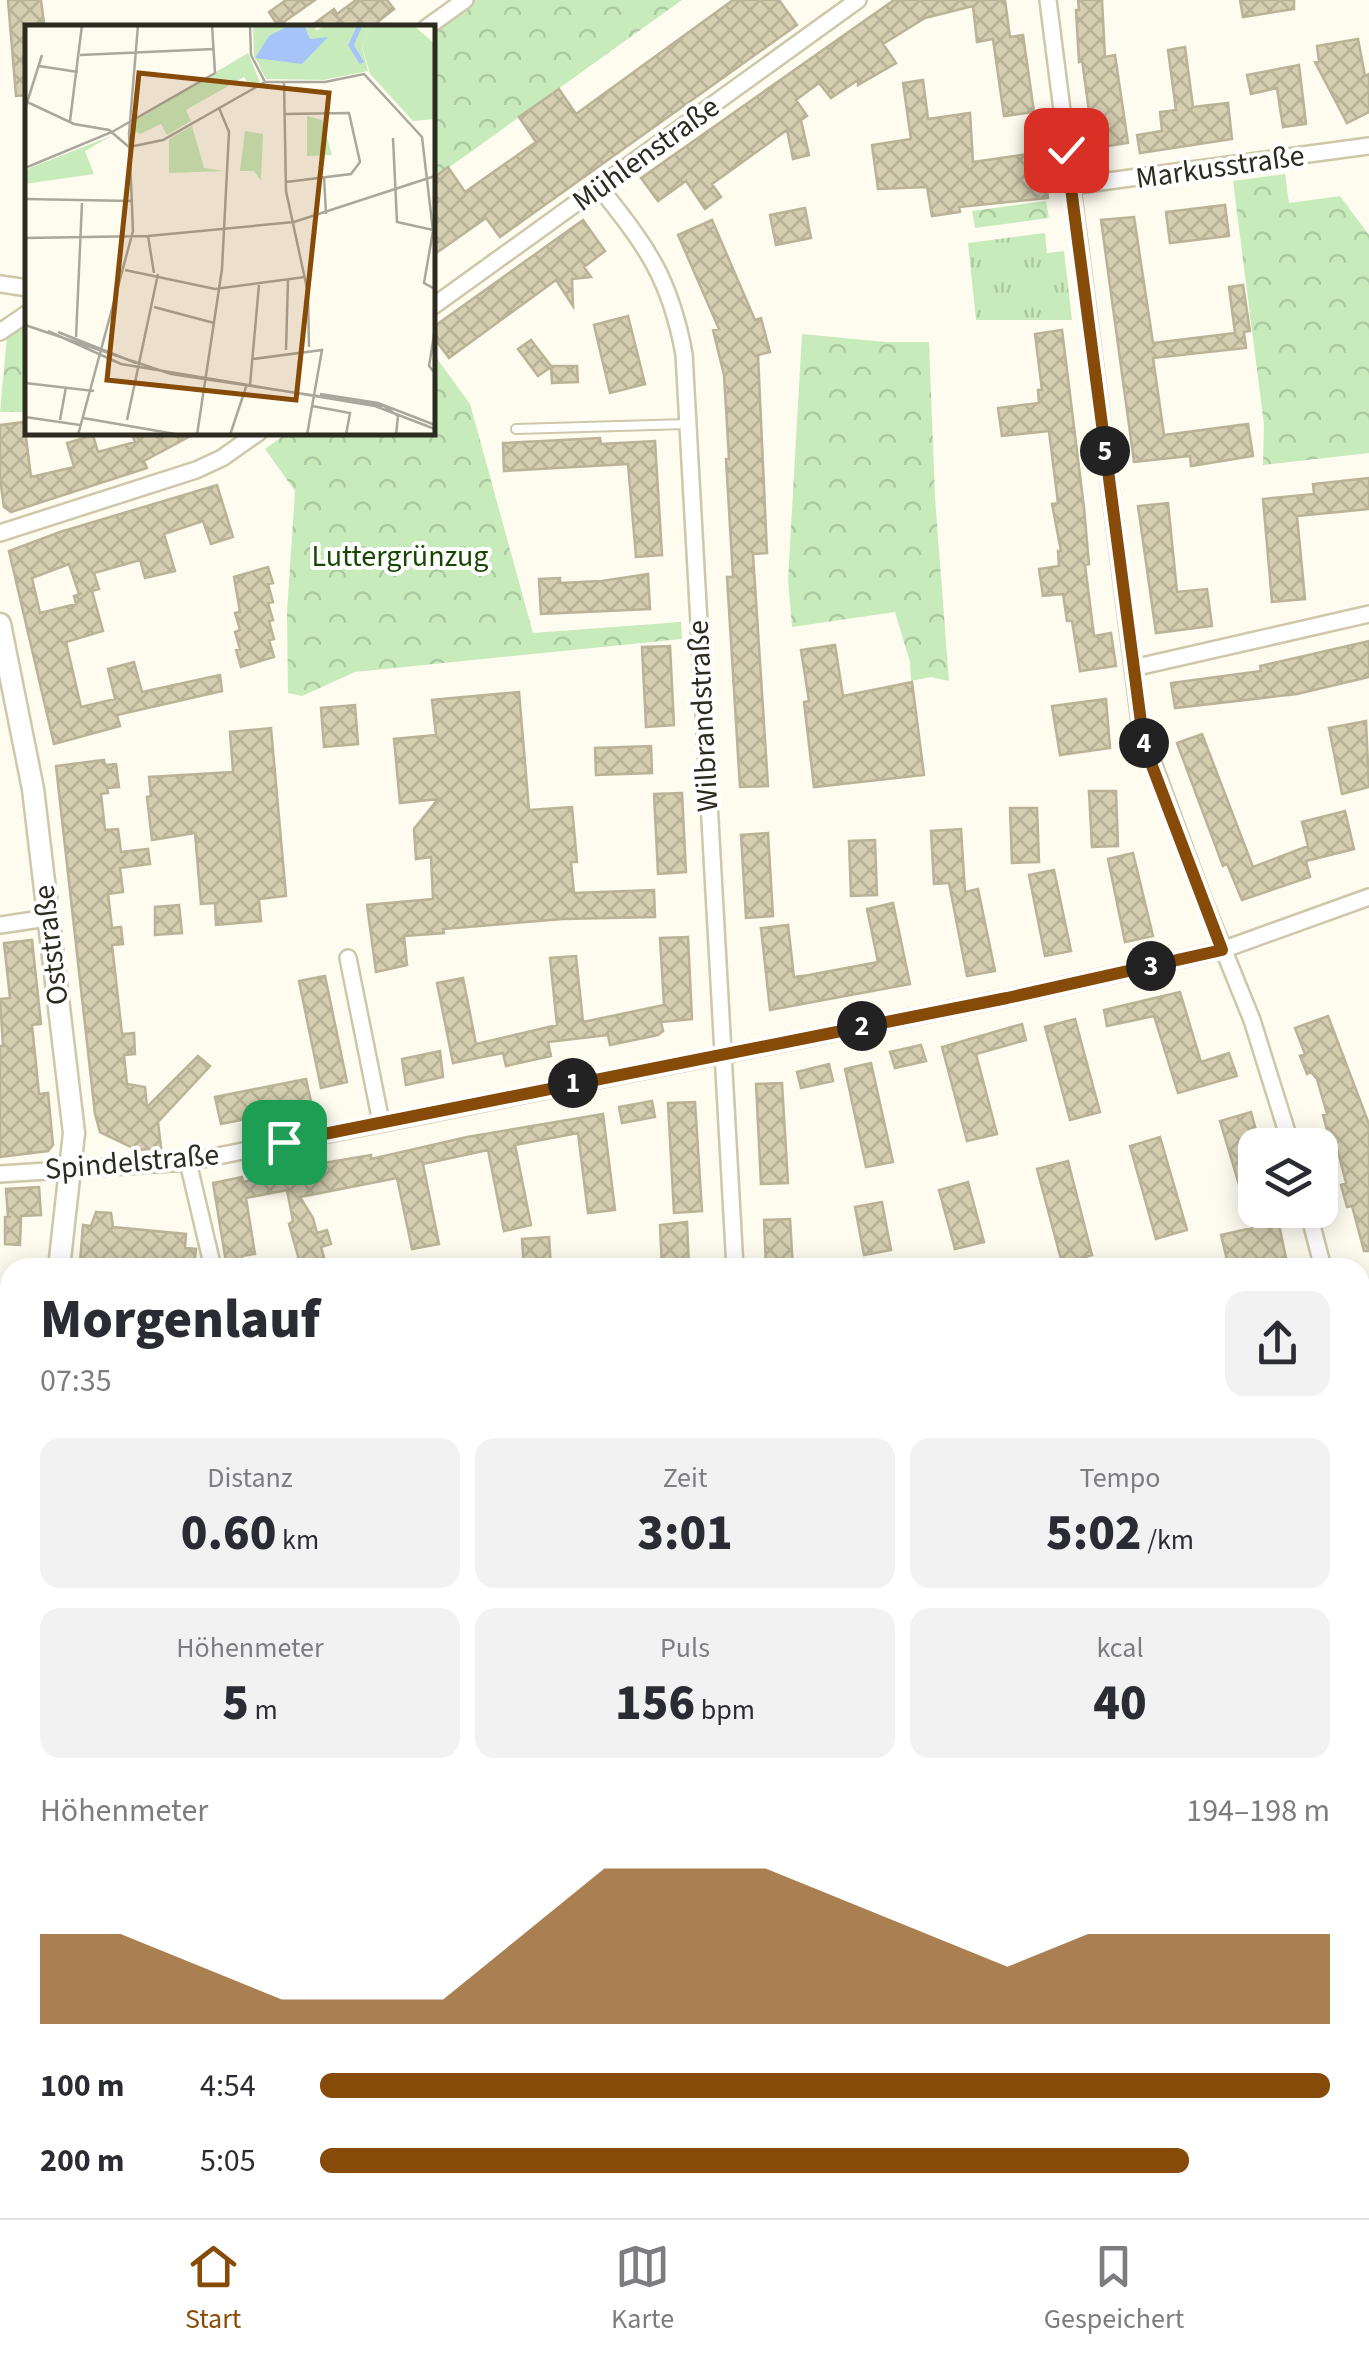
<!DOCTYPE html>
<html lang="de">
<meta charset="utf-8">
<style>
body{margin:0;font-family:"Source Sans 3",sans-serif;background:#f2f2f3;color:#2b2b33;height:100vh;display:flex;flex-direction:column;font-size:38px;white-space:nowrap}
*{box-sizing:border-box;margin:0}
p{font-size:32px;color:#7c7c81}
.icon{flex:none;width:55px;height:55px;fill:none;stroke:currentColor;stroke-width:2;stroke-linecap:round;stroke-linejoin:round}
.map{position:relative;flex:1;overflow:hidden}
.panel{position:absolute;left:0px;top:1258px;width:1370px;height:962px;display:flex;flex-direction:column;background:#fff;border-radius:30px 30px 0 0;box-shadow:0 5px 25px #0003}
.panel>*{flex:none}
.fabs{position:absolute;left:1238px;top:1128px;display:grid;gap:20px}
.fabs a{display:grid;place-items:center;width:100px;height:100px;border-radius:20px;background:#fff;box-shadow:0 5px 25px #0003;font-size:50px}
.pin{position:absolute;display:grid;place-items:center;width:85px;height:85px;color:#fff;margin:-42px;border-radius:20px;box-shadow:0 5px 15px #0006}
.km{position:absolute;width:50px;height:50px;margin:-25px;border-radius:50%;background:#222;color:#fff;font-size:28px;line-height:50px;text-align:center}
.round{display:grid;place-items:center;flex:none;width:105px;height:105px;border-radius:20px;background:#f2f2f3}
.overview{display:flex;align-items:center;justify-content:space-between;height:170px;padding:0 40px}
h1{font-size:55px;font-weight:800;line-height:75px}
.stats{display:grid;grid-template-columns:repeat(3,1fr);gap:15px;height:170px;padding:10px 40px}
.stats div{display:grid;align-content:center;border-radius:20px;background:#f2f2f3;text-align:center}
.stats b{font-size:50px;font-weight:800}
.stats small{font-size:28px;font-weight:400}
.stats p{font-size:28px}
.chart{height:280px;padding:20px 40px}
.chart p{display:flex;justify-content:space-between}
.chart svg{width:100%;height:180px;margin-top:10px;fill:#874b09;opacity:.7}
ul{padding:0 40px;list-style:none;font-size:32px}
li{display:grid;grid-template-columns:160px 120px 1fr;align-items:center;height:75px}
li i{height:25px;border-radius:12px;background:#874b09}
.dock{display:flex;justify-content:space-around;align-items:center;height:140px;border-top:2px solid #e1e1e2;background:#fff;font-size:28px;color:#7c7c81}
.dock a{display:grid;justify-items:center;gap:5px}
.dock .active{color:#874b09}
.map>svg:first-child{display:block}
.grass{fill:url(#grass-tufts)}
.park{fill:url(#park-crowns)}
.building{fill:url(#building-cross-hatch);stroke:#bbb397;stroke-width:2.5;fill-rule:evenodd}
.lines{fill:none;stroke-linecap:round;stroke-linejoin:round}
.service-casing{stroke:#cec7aa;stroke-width:12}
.minor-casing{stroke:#cec7aa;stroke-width:20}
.tertiary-casing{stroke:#cec7aa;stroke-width:25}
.service{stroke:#fff;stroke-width:8}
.minor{stroke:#fff;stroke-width:15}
.tertiary{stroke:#fff;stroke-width:20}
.tram{stroke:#6d6a5f;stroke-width:2.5}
.route-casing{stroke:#fff;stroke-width:20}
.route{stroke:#874b09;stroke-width:12}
.labels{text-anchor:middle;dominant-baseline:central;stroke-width:8;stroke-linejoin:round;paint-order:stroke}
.street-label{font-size:30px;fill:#2d2a1f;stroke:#fff}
.park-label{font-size:30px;fill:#184600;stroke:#fff}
.inset-river{fill:none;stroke:#a6c4fa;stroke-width:5}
.inset-road{fill:none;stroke:#aaa79c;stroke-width:2.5}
.view{fill:#874b09;fill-opacity:0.15;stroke:#874b09;stroke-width:5}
.inset-edge{fill:none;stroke:#2d2a1f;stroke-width:5}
</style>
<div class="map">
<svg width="1369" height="2218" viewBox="0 0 1369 2218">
<defs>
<pattern id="grass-tufts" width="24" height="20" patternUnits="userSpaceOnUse" patternTransform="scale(2.5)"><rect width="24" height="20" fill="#c8ebbc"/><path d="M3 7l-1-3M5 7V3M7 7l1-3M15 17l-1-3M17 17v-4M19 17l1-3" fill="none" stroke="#accaa1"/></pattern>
<pattern id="park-crowns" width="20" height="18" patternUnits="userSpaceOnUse" patternTransform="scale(2.5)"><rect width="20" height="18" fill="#c8ebbc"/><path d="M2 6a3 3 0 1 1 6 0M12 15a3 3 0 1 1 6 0" fill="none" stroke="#accaa1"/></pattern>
<pattern id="building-cross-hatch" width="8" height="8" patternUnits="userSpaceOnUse" patternTransform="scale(2.5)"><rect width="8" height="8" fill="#d5ceb1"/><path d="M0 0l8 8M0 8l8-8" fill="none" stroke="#b7b198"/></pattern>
</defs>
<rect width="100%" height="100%" fill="#fefbef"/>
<path class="grass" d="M1045 233 1047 253 1064 251 1072 320H976L968 243Z"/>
<path class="park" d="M475 0H682L433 179 432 31Z
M1285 174 1289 203 1340 196 1369 235V453L1263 465 1264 425 1233 181Z
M1046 201 1049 218 975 228 972 211Z
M27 323V412H0L7 336Z
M802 334 886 342H929L935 498 949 681 931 677 911 681 910 662 895 612 792 627 788 580Z
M433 353 470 404 533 633 681 622 682 639 355 672 302 696 288 693 287 612 295 491 265 449 287 433 432 432Z"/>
<path class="building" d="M8 0H41L44 23 28 25V95L16 96Z
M286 0H315L278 26 269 12Z
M356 0H387L394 9 370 28H308L334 9 337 14Z
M733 0H779L797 25 500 237 486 218 432 256V179L448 167 465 192 536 142 519 117 559 89 576 114Z
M894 0H1005L1010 37 1023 35 1034 112 1004 116 993 39 977 42 973 6 925 18 883 44 896 63 858 85V80L831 98 819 83 796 100 807 116 801 120 809 155 793 159 787 130 712 184 721 197 705 209 686 181 658 201 641 178Z
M1078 0H1102L1105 57 1115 55 1128 143 1094 148 1082 60 1079 62 1076 10H1079Z
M1240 0H1294V9L1243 17Z
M1358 39 1365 76 1369 74V112L1347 123 1315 62 1319 61 1317 46Z
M1185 47 1193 107 1228 103 1232 139 1140 153 1137 135 1162 131 1160 112 1176 110 1168 50Z
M1299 65 1306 124 1283 127 1277 88 1251 94 1247 75Z
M923 80 928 119 970 113 973 162 1042 152 1048 198 959 207 960 212 932 216 927 187 878 189 872 145 911 139 903 83Z
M1225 205 1229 236 1170 243 1166 212Z
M805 208 811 238 776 245 770 215Z
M1134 217 1153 343 1235 333 1229 287 1243 285 1250 331 1244 332 1246 348 1153 358 1164 435 1248 424 1253 456 1191 466 1190 456 1134 462 1101 220Z
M583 220 605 251 584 267 591 277 572 279 573 306 556 280 449 358 432 335V328Z
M712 220 755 320 761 318 770 352 758 355 767 553 753 554 768 786 740 787 727 577H733L726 459H729L724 375 713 330 719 329 678 235Z
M628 316 645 384 610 393 594 325Z
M1062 330 1084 508 1089 564 1085 565 1094 636 1111 633 1116 666 1080 671 1072 621H1067L1063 594 1043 596 1039 569 1059 566 1058 551H1061L1052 504 1058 503 1049 431 1002 436 998 408 1039 403 1038 390H1042L1035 334Z
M531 340 551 366H577L578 382 552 383 551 367 538 376 518 349Z
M24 422 31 477 74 467 67 443 93 435 98 452 135 442 131 432H198L144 461 147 468 11 512 4 507 0 479V425Z
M600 438 601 444 655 441 662 555 636 557 628 464 504 471 503 443Z
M1369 478V509L1297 516 1305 599 1272 602 1263 499 1314 494 1313 484Z
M217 485 233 537 211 544 203 521 164 534 175 571 145 578 140 560 94 573 99 589 92 591 103 631 66 642 81 707 115 699 108 669 134 662 142 692 220 675 222 691 117 715 120 726 54 744 9 551 60 532ZM69 564 79 594 82 593 74 596 76 604 40 613 32 578Z
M1168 503 1177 592 1207 589 1212 626 1156 633 1138 506Z
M268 567 273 583 268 584 273 602 268 603 273 620 269 621 274 639 269 640 274 657 241 667 236 650 240 649 235 632 240 630 235 613 240 612 234 577Z
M648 574 650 609 541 614 539 579 560 578V583L602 581Z
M1369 641V677L1297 694 1175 708 1171 683 1261 671 1260 666Z
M835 645 843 696 912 682 924 775 814 787 804 702 809 701 801 650Z
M670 646 674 725 646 727 642 647Z
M519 692 529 810 572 807 577 862H571L574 893 654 890 655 917 563 919 443 929 444 933 404 936 407 965 376 972 367 905 433 899 431 857 416 859 414 829 438 799 400 803 394 739 436 735 432 700Z
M1106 699 1110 748 1060 755 1052 706Z
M355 705 358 744 324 747 321 708Z
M1366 721 1369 787 1342 794 1329 728Z
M271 728 286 896 259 899 261 921 216 925 215 903 201 904 195 833 152 840 147 797 151 796 149 777 233 772 230 732Z
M1202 734 1253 867 1308 846 1302 822 1345 811 1354 849 1306 861 1310 877 1242 900 1227 864 1223 866 1177 743Z
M651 746 652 773 596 775 595 748Z
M104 760 105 765 116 764 119 787 107 788 108 793 101 794 105 830 118 829 121 852 148 849 150 864 120 868 123 892 108 894 112 928 121 927 123 944 112 945 122 1034 134 1033 135 1054 124 1055 127 1084 145 1087 147 1107 198 1056 210 1066 158 1122 161 1148 137 1150 100 1132 95 1114 56 766Z
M1089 791H1116L1118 846 1092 847Z
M682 793 686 872 658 874 654 794Z
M1010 808H1037L1039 862 1012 863Z
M961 829 965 892 978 889 995 971 967 976 949 883 934 884 931 831Z
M768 833 773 916 746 918 741 835Z
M875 840 877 895 851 896 849 841Z
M1133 853 1153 936 1125 942 1108 859Z
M1054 870 1071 951 1045 956 1029 875Z
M893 903 910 984 770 1010 761 928 788 925 794 977 809 975 878 962 867 909Z
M179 905 182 933 155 935V907Z
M688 937 692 1019 661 1022 663 1031 658 1035 610 1045 608 1035 548 1042 551 1056 506 1066 503 1053 453 1063 437 983 463 978 476 1044 557 1025 550 958 576 956 583 1022 664 1005 660 938Z
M32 940 41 1024 32 1025 39 1094 48 1093 53 1145 48 1151 0 1157V1046H3L0 999 10 998 4 943Z
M325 976 347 1082 321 1088 299 981Z
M1180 992 1201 1062 1229 1053 1237 1076 1178 1093 1154 1016 1107 1026 1104 1010Z
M1328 1016 1369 1124V1251H1364L1352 1206 1347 1207 1341 1185 1346 1183 1334 1136 1329 1138 1323 1115 1327 1114 1317 1079 1311 1072 1307 1074 1300 1056 1305 1054 1295 1028Z
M1075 1019 1100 1112 1070 1120 1045 1027Z
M1022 1024 1026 1040 976 1054 997 1134 967 1141 942 1047Z
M921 1045 926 1061 895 1068 890 1052Z
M440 1051 443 1077 406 1085 402 1059Z
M871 1063 893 1162 866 1167 845 1069Z
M829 1064 833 1081 801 1088 797 1072Z
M306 1079 312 1106 221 1124 215 1097Z
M782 1083 788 1183 761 1184 756 1084Z
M652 1101 655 1117 622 1123 619 1107Z
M695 1102 702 1211 674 1213 668 1103Z
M1251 1112 1260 1145H1255V1211L1276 1210 1288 1268H1229L1221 1235 1252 1228 1220 1121Z
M603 1114 615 1210 588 1213 578 1133 515 1145 531 1225 504 1231 488 1150 423 1164 439 1244 412 1249 397 1178 300 1197 313 1218 317 1233 327 1230 331 1244 321 1247 325 1261 301 1267 289 1224 293 1221 287 1190 246 1198 255 1254 242 1256V1268H227L213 1183 242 1177 243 1182 324 1163 371 1155V1159L467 1137Z
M1160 1137 1187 1230 1156 1239 1130 1146Z
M1068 1161 1092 1255 1062 1263 1037 1169Z
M968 1182 984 1242 955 1249 939 1190Z
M39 1187 41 1215 21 1216 20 1245 5 1244V1217H11H8L6 1189Z
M882 1202 891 1250 864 1255 855 1207Z
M96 1212 111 1213 113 1227 186 1234 185 1248 196 1249 194 1268 80 1262 83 1225 91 1226Z
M790 1219 793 1268H766L764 1220Z
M687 1222 689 1268H662L660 1225Z
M549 1237 551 1268H524L522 1239Z"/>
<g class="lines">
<defs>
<path id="service" d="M516 429 687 424"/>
<path id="minor" d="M1048 0 1141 730 1203 899 1252 1020 1291 1145
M426 28 465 0
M1071 186 1369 146
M600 188C647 247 670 278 684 354L735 1268
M0 284 28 288
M432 307 858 0
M0 332 28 313
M0 533 196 470 222 458 259 432
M1133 668 1369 614
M0 925 47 918
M348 958 381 1122
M188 1162 213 1268
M0 1174 188 1162 1007 998 1222 950 1369 897
M1308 1210 1323 1268
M1360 1402 1369 1434
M1360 1842 1369 1840
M209 2218 210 2210
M708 2218V2210
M1006 2218V2210"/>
<path id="tertiary" d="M0 624 33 789 74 1133 59 1268
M0 1785 10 1708
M0 2030 10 2033
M0 2074 10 2077
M1360 2157H1369"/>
</defs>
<use href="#service" class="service-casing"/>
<use href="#minor" class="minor-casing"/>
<use href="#tertiary" class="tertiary-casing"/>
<use href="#service" class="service"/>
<use href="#minor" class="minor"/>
<use href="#tertiary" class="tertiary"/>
<path class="tram" d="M0 2046 10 2050
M1360 2163 1369 2164"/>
</g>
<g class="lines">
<defs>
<path id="route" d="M284 1142 1007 998 1222 950 1146 750 1142 730 1066 150"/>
</defs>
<use href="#route" class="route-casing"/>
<use href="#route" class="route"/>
</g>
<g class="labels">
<g class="street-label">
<text transform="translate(646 154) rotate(-36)">Mühlenstraße</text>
<text transform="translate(1220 167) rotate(-8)">Markusstraße</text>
<text transform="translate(703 716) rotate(-93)">Wilbrandstraße</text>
<text transform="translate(51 945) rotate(-97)">Oststraße</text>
<text transform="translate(132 1162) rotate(-5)">Spindelstraße</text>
</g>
<g class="park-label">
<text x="400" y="556">Luttergrünzug</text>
</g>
</g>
<g transform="translate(25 25)">
<rect width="410" height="410" fill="#fefbef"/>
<path d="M228 0H288L292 6 299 0H348L337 21 343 46 298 55 241 54 229 31ZM223 28 235 57 226 62 219 52 161 85 166 96 142 110 136 99 115 109 108 105 110 95ZM282 91 297 95 307 130 282 131ZM167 101 179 143 199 146 144 148V114ZM220 106 238 109 236 156 229 146H215ZM86 111 60 126 69 149 0 159V145Z" fill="#c8ebbc"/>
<path d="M348 0H388L410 19V94L388 96 345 49 337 21Z" fill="#c8ebbc"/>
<path d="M265 0H279L285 14 303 12 277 39 230 33 244 11Z" fill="#a6c4fa"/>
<path class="inset-river" d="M335 0 326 20 337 38"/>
<path class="inset-road" d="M225 0 226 30 240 57M55 30 189 24M14 41 53 47M259 57 261 166 283 268 284 322M0 76 49 99 84 105 104 122M0 84 17 30M260 89 324 88 335 137 326 149 261 157M45 96 57 0M368 113 372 197 408 205M104 122 138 115 240 57H300L339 49 397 112 408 206 399 258 410 264M0 143 87 107 190 48 187 0M299 152 301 189M0 174 107 176M123 211 129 248M0 213 123 211 269 197 410 151M100 245 190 264 280 252M129 282 189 298M0 300 146 349 359 381 373 391 371 410M410 304 404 341 410 348M23 306 96 339 350 381 410 404M33 307 111 338M51 312 57 178M261 325 263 255M228 334 297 325 282 410M0 358 69 366M225 360 234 260M295 369 353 378 410 400M287 381 325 388 321 410M0 392 55 400M58 393 156 410M35 395 41 362M102 395 133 249M53 410 108 206 104 109 113 0M172 410 197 244 204 107 194 83M205 410 222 359"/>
<path class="view" d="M114 48 304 68 271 375 82 355Z"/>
<rect width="410" height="410" class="inset-edge"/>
</g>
</svg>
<div class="fabs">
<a><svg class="icon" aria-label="layers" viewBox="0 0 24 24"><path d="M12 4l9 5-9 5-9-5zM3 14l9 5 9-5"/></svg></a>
</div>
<div class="pin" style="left:284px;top:1142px;background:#1e9e55"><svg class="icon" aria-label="arrive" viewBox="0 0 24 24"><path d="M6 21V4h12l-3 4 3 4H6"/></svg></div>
<div class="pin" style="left:1066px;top:150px;background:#d93025"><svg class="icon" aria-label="check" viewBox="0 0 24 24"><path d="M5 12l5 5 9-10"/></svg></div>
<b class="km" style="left:573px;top:1083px">1</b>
<b class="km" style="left:862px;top:1026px">2</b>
<b class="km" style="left:1151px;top:966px">3</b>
<b class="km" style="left:1144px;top:743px">4</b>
<b class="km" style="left:1105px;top:451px">5</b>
<section class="panel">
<div class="overview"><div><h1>Morgenlauf</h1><p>07:35</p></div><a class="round"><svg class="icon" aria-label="share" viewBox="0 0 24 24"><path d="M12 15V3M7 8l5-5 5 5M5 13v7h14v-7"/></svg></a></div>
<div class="stats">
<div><p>Distanz</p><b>0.60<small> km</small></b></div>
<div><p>Zeit</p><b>3:01</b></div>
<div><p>Tempo</p><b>5:02<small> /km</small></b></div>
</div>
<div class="stats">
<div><p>Höhenmeter</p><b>5<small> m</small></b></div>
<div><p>Puls</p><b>156<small> bpm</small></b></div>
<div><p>kcal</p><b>40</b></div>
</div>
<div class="chart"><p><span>Höhenmeter</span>194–198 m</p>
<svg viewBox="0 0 160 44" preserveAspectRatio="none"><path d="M0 44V22L10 22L20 30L30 38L40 38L50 38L60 22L70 6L80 6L90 6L100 14L110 22L120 30L130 22L140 22L150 22L160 22V44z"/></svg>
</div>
<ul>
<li><b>100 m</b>4:54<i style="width:100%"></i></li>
<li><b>200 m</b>5:05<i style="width:86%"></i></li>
</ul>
</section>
</div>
<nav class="dock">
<a class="active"><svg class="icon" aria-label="home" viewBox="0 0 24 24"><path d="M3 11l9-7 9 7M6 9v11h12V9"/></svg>Start</a>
<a><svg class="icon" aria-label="map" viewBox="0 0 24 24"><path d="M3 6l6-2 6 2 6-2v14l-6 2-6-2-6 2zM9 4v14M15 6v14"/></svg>Karte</a>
<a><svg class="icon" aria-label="saved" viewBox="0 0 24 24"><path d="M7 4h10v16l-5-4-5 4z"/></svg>Gespeichert</a>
</nav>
